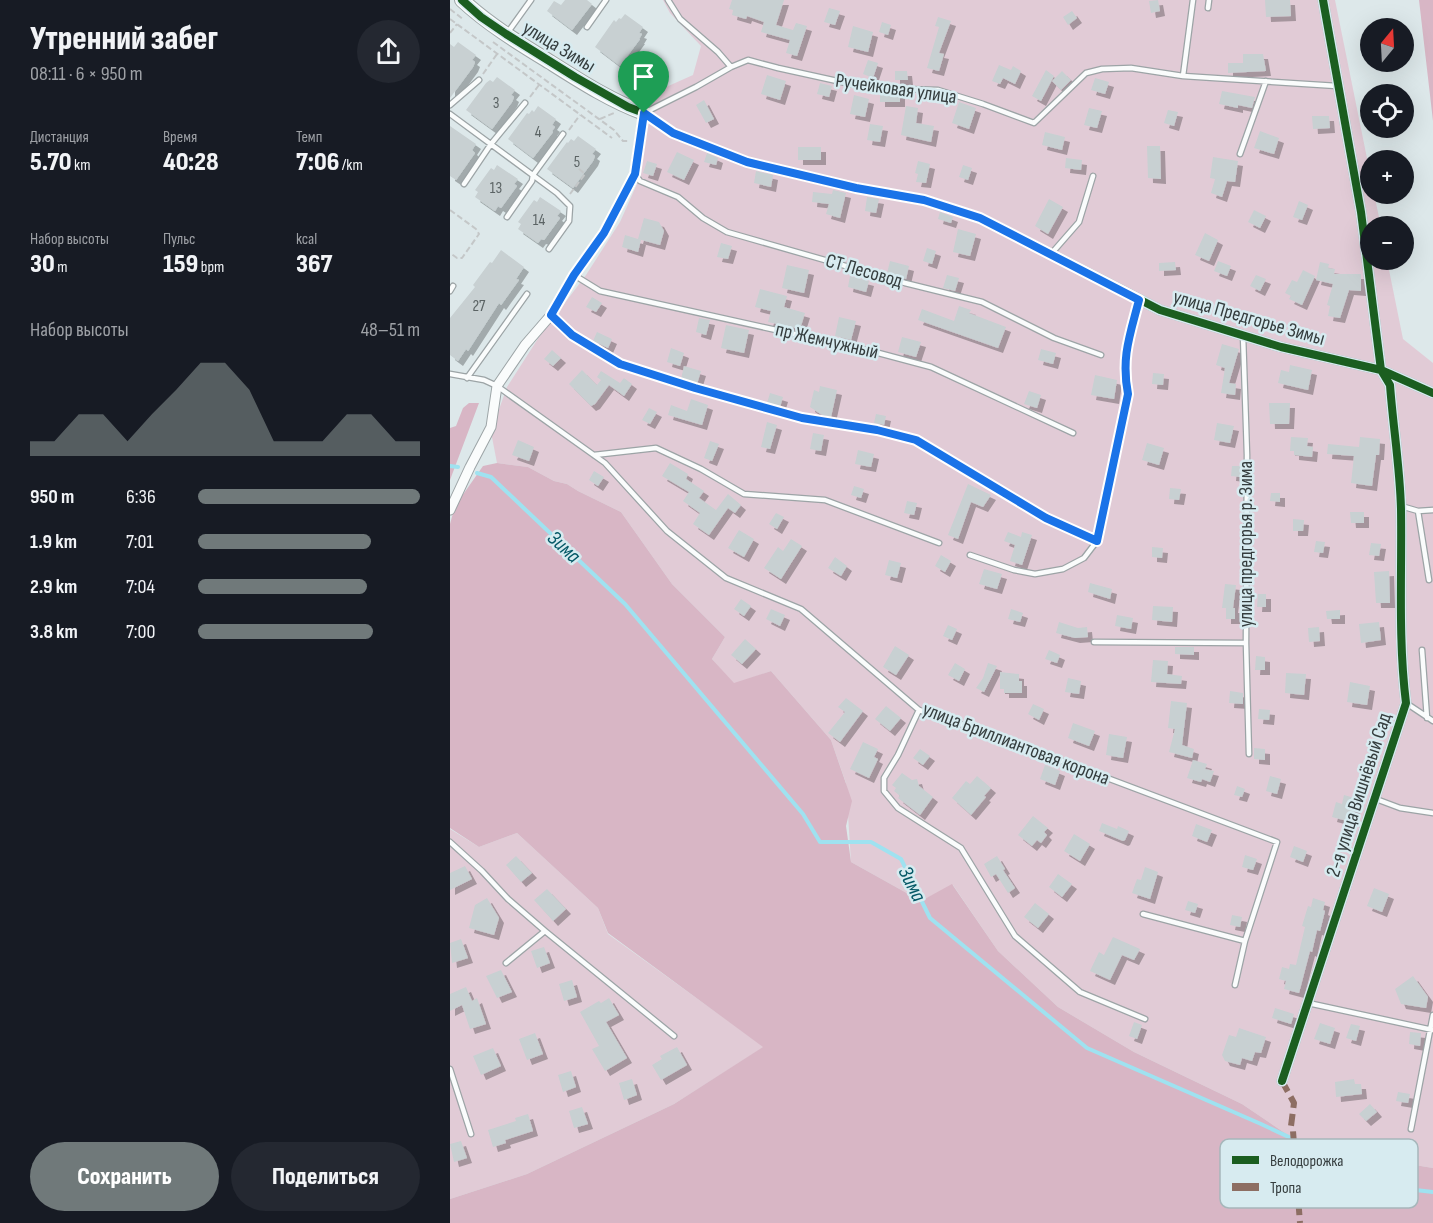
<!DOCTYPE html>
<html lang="ru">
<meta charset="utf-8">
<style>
body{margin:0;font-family:"Sofia Sans Condensed",sans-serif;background:#242831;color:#f1f3f6;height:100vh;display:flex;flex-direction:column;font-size:22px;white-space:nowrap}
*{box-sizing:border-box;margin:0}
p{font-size:20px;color:#9ea1a6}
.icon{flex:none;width:33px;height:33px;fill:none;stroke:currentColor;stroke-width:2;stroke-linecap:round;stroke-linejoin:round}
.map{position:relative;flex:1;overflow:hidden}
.side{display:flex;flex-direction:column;background:#171b24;width:450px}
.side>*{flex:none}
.needle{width:39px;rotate:18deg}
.buttons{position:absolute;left:910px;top:18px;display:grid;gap:12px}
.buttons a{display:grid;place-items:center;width:54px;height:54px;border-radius:50%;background:#171b24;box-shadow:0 6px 24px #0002;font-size:30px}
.pin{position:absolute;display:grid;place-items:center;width:51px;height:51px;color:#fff;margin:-62px -26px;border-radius:50% 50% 50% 0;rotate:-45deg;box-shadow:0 0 6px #0007}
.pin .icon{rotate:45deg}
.round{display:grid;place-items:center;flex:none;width:63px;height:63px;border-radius:32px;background:#242831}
.summary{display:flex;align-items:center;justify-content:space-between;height:102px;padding:0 30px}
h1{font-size:33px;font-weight:800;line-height:45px}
.metrics{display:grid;grid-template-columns:repeat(3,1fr);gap:9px;height:102px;padding:6px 30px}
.metrics div{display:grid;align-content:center}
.metrics b{font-size:26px;font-weight:800}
.metrics small{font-size:16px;font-weight:400}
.metrics p{font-size:16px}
.chart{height:168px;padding:12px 30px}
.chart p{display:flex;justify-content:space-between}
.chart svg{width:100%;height:108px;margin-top:6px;fill:#70797a;opacity:.7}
.cta{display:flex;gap:12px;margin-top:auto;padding:12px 30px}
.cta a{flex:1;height:69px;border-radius:36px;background:#70797a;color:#fff;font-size:24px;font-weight:800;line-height:69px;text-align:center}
.cta a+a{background:#242831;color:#f1f3f6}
ul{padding:0 30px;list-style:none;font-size:20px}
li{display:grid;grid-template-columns:96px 72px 1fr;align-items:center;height:45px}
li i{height:15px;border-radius:8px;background:#70797a}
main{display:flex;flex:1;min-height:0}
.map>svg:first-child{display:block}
.green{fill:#e1cbd6}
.forest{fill:#d8b6c5}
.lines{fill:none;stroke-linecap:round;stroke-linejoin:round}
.stream{stroke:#9fe2f0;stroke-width:4}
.building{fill:#c8d0d2;filter:url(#shadow)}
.lane-casing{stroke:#9ca4a6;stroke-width:7}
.street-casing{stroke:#9ca4a6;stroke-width:11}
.secondary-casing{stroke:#9ca4a6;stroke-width:16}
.path{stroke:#c4c7c8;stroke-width:2;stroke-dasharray:6 3;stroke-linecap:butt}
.lane{stroke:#fafcfc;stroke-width:4.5}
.street{stroke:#fafcfc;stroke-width:9}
.secondary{stroke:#fafcfc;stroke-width:14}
.quiet{stroke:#8d6e63;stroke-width:6;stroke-dasharray:12 6;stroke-linecap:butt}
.cycleway-casing{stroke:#d7ebf0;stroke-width:11}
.cycleway{stroke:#1b5e20;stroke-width:8}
.route-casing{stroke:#fff;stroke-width:12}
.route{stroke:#1a73e8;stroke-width:8}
.labels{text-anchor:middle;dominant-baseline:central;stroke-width:5;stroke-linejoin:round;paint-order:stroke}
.number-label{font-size:16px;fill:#5b6364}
.street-label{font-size:20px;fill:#353d3e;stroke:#d7ebf0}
.water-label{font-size:21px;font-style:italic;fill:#055866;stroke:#d7ebf0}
.key{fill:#d7ebf0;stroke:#a6b7bb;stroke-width:1.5}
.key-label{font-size:16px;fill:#353d3e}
</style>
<main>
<section class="side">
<div class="summary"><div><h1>Утренний забег</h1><p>08:11 · 6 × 950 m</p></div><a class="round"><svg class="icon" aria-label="share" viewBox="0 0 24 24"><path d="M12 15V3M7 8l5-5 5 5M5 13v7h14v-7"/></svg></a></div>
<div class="metrics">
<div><p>Дистанция</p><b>5.70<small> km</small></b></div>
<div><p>Время</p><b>40:28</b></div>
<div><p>Темп</p><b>7:06<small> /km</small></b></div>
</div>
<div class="metrics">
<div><p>Набор высоты</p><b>30<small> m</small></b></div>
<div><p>Пульс</p><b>159<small> bpm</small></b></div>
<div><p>kcal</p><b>367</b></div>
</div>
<div class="chart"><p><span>Набор высоты</span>48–51 m</p>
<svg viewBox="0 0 160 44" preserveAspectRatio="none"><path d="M0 44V38L10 38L20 27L30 27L40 38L50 27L60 17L70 6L80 6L90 17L100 38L110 38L120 38L130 27L140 27L150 38L160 38V44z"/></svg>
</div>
<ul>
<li><b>950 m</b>6:36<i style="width:100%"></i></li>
<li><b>1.9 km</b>7:01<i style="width:78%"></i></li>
<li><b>2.9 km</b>7:04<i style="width:76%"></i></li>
<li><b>3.8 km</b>7:00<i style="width:79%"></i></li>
</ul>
<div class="cta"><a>Сохранить</a><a>Поделиться</a></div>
</section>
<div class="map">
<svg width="983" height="1223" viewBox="0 0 983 1223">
<defs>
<filter id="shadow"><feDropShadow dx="5" dy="5" stdDeviation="0" flood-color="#0004"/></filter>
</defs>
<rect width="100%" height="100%" fill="#dde8ea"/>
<path class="green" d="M213 0H885L921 178V194H924L931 226H921V260H937L953 339 983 363V1168L934 1160 878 1162 792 1104 684 1052 608 1007 548 951 503 885 471 901 401 862 396 783 381 740 321 671 284 684 262 659 275 637 222 584 171 512 128 491 117 484 104 481 78 467 47 463 41 432 57 387 89 337 136 275 170 222 191 175 196 96 243 75 251 46 220 13Z
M0 829 29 847 67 833 148 908 158 934 314 1047 224 1104 77 1174 0 1199Z"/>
<path class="forest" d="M969 0H983V121Z
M19 403H29L0 480V428L6 426 13 408Z
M47 463 78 467 104 481 117 484 128 491 171 512 222 584 275 637 262 659 284 683 321 671 381 740 402 801 396 826 401 862 471 901 502 884 548 951 608 1007 684 1052 792 1104 878 1162 934 1160 983 1168V1223H0V1199L77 1174 224 1104 313 1047 158 933 148 908 67 833 29 847 0 828V524L5 506 33 466Z"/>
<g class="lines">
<path class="stream" d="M0 466 8 467
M27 473 41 477 175 604 353 814 370 842H421L451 859 480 918 637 1048 811 1124 948 1188 983 1192"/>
</g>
<path class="building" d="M115 0H137L142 4 122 30 97 11 104 1 111 5Z
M282 0H334L326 25 343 30 346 23 357 26 347 56 336 53 340 40 311 32 314 22 297 16 296 19 282 15 283 10 279 9Z
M708 0 710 11 701 13 699 1Z
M815 0H840L841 16 816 17Z
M379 8 390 11 385 25 374 22Z
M622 11 627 18 618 25 613 17Z
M175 14 193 27 189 33 192 34 189 39H190L170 66 145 47 164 20 166 22 169 18 171 19Z
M488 17 501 21 489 53 494 54 489 71 477 68 489 27 485 26Z
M432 22 441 25 438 35 429 32Z
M403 26 423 32 418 52 398 47Z
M8 42 26 55 22 60 25 62 23 67 0 98V44L4 47Z
M793 54H813L816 71 778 73V63H793Z
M418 60 428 63 423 78 413 74Z
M549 65 561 70 563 66 571 71 565 84 553 78 550 84 542 81Z
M596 70 604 76 591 101 582 96Z
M445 71H457L458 80H445Z
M612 71 621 80 611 90 602 81Z
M317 75 336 81 330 100 311 94Z
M47 77 65 90 61 95 64 97 62 102 42 129 16 110 36 83 40 80 43 82Z
M645 78 659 82 655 94 641 90Z
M370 83 382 86 379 97 367 94Z
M772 91 805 97 802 108 788 105V108L769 104Z
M430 93H450V102H430Z
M404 95 419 99 415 117 400 114Z
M254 100 264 119 256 123 246 105Z
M509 102 526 108 519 129 502 123Z
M88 106 106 119 102 125 105 127 102 131 103 132 83 158 58 139 77 113 79 114 82 110 84 112Z
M456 106 468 108 466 123 484 126 481 142 451 135Z
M639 108 652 111 647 128 634 125Z
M718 110 728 112 724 126 714 123Z
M862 116H879L880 128 863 129Z
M420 124 433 126 430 142 417 140Z
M0 126 26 144 22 150 25 153 6 180 0 176Z
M810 131 829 138 824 154 804 148Z
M595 132 615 137 612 150 592 145Z
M128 136 146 149 142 154 145 156 143 161 123 188 97 169 117 142 118 143 121 139 124 141Z
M697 146H710L711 179 698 178Z
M348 147H371V160H348Z
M227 152 244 160 234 180 217 172Z
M257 153 268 158 266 165 254 162Z
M763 157 788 161 785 182 777 181 772 197 761 193 765 179 760 178Z
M616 158 632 160 631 170 615 168Z
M197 161 207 164 203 176 193 173Z
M468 161 480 164 476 183 466 182 468 174 465 173Z
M47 165 68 179 64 184 67 186 51 208 48 206 45 211 25 197 28 192 25 190 41 168 44 170Z
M513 165 522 168 518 180 509 177Z
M306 171 323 175 321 187 304 183Z
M383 190 396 193 390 218 376 214 379 204 362 202 363 192 382 194Z
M90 197 111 211 107 216 110 218 94 240 91 239 88 243 68 229 71 224 68 222 84 200 87 202Z
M417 197 429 199 426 213 415 211Z
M599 199 613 207 598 234 585 226Z
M849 201 858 205 852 220 843 217Z
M804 210 816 216 810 228 798 222Z
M490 212 503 217 501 223 488 219Z
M194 218 209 222 214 231 210 245 188 239Z
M508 229 526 234 520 256 503 252Z
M755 233 768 240 759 261 745 255Z
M175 235 191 240 188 252 172 247Z
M271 243 282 246 278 259 267 257Z
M477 248 486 251 482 264 473 261Z
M51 250 74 267 66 279 69 280 51 305 49 303 18 351 16 349 8 361 0 355V318L25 287 23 285 40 262 42 263Z
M440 261 459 266 456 279 437 273Z
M768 261 781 266 777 276 764 271Z
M725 262 726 270 709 271V263Z
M870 262 879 264 878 268 885 269 884 274H911V291L899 290 890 318 878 316 880 306 877 305 883 284 866 280Z
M337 265 359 270 354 293 332 288Z
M853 270 865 276 852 305 839 299 841 296 835 293 842 280 847 282Z
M497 275 509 278 505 291 493 288Z
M806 275 816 279 810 291 800 286Z
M400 276 419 281 416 292 398 287Z
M310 289 337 296 334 307 355 313 350 329 318 322 321 311 305 307Z
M142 297 152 303 146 312 136 307Z
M509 306 521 310 519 313 556 327 548 348 468 320 472 309 504 321Z
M389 317 406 321 401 340 385 336Z
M249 318 260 320 256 335 246 332Z
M276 325 299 330 294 353 271 348Z
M147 332 162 339 158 348 143 341Z
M452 337 471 342 466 357 448 352Z
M772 344 789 349 779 383 786 384 785 395 771 393 775 368 766 365Z
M221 348 234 353 230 366 217 362Z
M591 349 606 353 603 364 588 360Z
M102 350 111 358 103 366 94 359Z
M840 365 862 370 858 390 828 383 831 370 839 372Z
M234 366 251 371 247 384 231 379Z
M132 370 147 385 151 380 147 377 151 371 170 383 174 378 182 384 174 396 159 385 145 404 141 406 119 384Z
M703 373 714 374 713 385 702 384Z
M645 375 667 380 664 399 641 395Z
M370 386 387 390 381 417 372 415 360 407 364 390 369 392Z
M579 391 591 395 587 408 574 404Z
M320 393 333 397 330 407 317 403Z
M241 399 258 405 252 425 218 415 221 405 237 411Z
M819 403H840L839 424H820Z
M199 408 207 412 200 424 192 420Z
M426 414 436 416 434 425 424 423Z
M317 422 327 425 320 449 311 447Z
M767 423 784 426 780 443 764 440Z
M363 433 374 435 371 451 360 449Z
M841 437 858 438 857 446 863 447 862 457 844 455V451H840Z
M910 437 930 439 929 455H926L922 486 901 483 904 456 877 454 878 444 909 447Z
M68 440 84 447 79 461 62 455Z
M260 441 269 444 262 461 254 458Z
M697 443 714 448 709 465 692 460Z
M408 450 424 454 421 467 405 464Z
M220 463 238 474 236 479 254 491 249 498 266 510 278 494 291 505 285 513 278 508 259 535 243 524 250 513 233 501 239 492 212 476Z
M782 466H791L790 477 781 476Z
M144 471 154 477 148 486 139 480Z
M518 484 541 495 533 507 521 502 508 539 498 535Z
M404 486 414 489 411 498 401 495Z
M720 488 731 489 729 500 719 499Z
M821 493H830V502L820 501Z
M457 501 467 503 464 515 454 513Z
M900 512H914V523H901Z
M326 513 334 517 327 529 319 524Z
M843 519 854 520 853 531H843Z
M289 530 304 539 294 557 278 548Z
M558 532 571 537 572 532 582 535 572 565 560 561 565 545 554 541Z
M341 539 352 546 331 579 314 568 328 547 333 551Z
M866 541 875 542 873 553 864 552Z
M921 543 931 544 929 556 919 555Z
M702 547 713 548 712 558 702 557Z
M491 555 501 561 495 572 485 566Z
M385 557 397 566 391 576 378 568Z
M439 560 451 563 447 578 435 575Z
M534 569 552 574 547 589 529 584Z
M939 571 940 603H926L924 572Z
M640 583 662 589 660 599 638 592Z
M775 584 786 585 783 608H785V619H776V608H779H772Z
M808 594H816V607H807Z
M291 599 301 606 294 616 284 609Z
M703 606 723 607 722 622 702 620Z
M321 609 335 615 330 626 316 619Z
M561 609 573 613 570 622 558 619Z
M890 610V619H877L876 611Z
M667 615 683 618 681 629 665 626Z
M609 622 628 628 637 627 638 637 625 638 606 633Z
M929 622 931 640 911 643 909 624Z
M498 625 507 629 502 640 493 636Z
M869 627 870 641 859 642 858 628Z
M295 639 306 649 292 664 281 655Z
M445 646 459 655 446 675 433 667Z
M725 647H744V655L725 654Z
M599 650 610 655 607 663 595 659Z
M806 656 815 657V670H805Z
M703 660 718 661 717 674 732 676 731 684 701 682Z
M505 663 515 669 509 681 498 675Z
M538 663 547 666 534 692 526 688 533 678Z
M550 672 569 674V681H572V693H554V689H550Z
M836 673 856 674 854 695 835 693Z
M618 678 631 681 629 694 615 692Z
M900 682 920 686 917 705 897 702Z
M780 691 793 693V704L779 703Z
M396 698 413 711 390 742 378 733 395 712 388 707Z
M721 701 737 703 732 745 744 749 742 758 719 752 725 729 718 728Z
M583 704 594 709 589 720 578 714Z
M436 706 451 718 440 731 425 719Z
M809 709 820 710 819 720 808 719Z
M623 723 645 731 639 746 618 738Z
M659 734 677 737 673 758 656 755Z
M413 742 428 749 424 757 428 759 419 778 400 769Z
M804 748 815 749V760L804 759Z
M470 749 480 756 473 765 463 758Z
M743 760 757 764 755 769 764 771 760 782 752 779 751 782 737 778Z
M595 765 610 771 605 785 590 779Z
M452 773 462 780 467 779 469 786 483 797 470 815 448 798 450 796 444 791 446 788 442 785Z
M527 776 541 788 534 796 536 797 521 815 502 798 516 781 520 784Z
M820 776 831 779 827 794 816 791Z
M787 786 795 789 792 797 784 795Z
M894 795 908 799 901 822 882 817 886 802 892 804Z
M583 816 598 828 594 832 597 835 591 843 587 840 582 846 568 835Z
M652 823 667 829 668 826 679 831 675 840 673 841 649 831Z
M746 824 762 830 757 842 742 836Z
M624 834 640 844 630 861 614 851Z
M844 846 857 851 853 862 840 857Z
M795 855 807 859 803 870 792 867Z
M66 856 82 873 71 882 56 865Z
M547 856 555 869 553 870 565 888 558 893 546 874 541 877 534 864Z
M15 866 22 879 0 890V873Z
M695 867 708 872 700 899 682 893 687 879 691 880Z
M608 874 622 884 612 897 599 887Z
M924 888 939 894 932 912 917 906Z
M97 889 116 909 103 921 84 900Z
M37 898 49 918 44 935 19 928 25 905Z
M863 898 875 902 873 910 875 911 870 931 867 930 862 952 860 951 849 993 834 989 836 981 829 979 832 967 839 969 840 964 846 965 855 927 852 926 858 906 861 907Z
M738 901 748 904 745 913 735 910Z
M585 903 599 914 588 928 574 917Z
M782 915 792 917 790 927 780 925Z
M663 937 690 949 684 960 672 955 660 980 640 971 649 952 654 955Z
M11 939 18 958 2 963 0 943Z
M94 947 100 963 87 968 81 951Z
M51 970 62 992 47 998 36 976Z
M963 976 978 997 976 1008 951 1004 945 989Z
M122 980 127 997 114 1001 109 984Z
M16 987 22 1001 27 998 36 1024 20 1029 12 1005 0 1011V994Z
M159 998 169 1015 156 1022 177 1058 155 1071 142 1049 149 1046 130 1012 149 1001 151 1003Z
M825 1008 844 1014 841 1024 822 1018Z
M684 1022 692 1025 687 1039 679 1036Z
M870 1023 885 1028 880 1044 864 1039Z
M901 1024 910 1026 906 1041 896 1038Z
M789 1028 816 1037 811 1053 805 1052 802 1061 792 1058 790 1065 775 1061 772 1055 779 1035 786 1037Z
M960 1032 971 1033 970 1046 959 1044Z
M85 1033 93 1054 77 1060 69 1039Z
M227 1047 237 1065 211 1080 202 1065 212 1059 210 1056Z
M43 1048 51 1066 31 1075 23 1056Z
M121 1071 126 1087 113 1092 108 1075Z
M182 1079 187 1095 174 1100 169 1083Z
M904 1079 905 1084H911L912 1094 886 1097 885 1082Z
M948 1092 960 1094 958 1103 946 1101Z
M920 1104 927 1112 916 1121 909 1114Z
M132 1107 138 1124 124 1128 119 1111Z
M78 1114 83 1131 55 1140 56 1143 43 1147 38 1130 66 1121 65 1118Z
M11 1141 17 1158 4 1162 0 1144Z"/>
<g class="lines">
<defs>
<path id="lane" d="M758 8 759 0
M137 27 156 0
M58 32 81 0
M281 67 298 60 328 68 419 88 488 90 533 104 584 123 636 73 652 69 681 68 733 76 887 86
M733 76 743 0
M0 105 29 80
M196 112 246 87 281 67 268 52 230 19 218 0
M0 114 107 193 120 206 119 221 99 249
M790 154 816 81
M185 174 190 181 228 197 253 218 277 232 455 283 532 302 604 338 651 355
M14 184 41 144 75 103
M57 217 82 181 83 175 113 134
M601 254 629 222 643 176
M124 275 150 291 421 351 481 367 623 433
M0 291 3 286
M101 315 122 335 170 364 245 388 352 418 427 430 466 440 596 518 647 541
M793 335 797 455 796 643 799 754
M0 374 34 380 47 386 155 463 217 531 276 578 351 609 469 710 543 735 827 842 795 941 785 985
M17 378 77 294
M144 455 206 448 251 469 294 494 375 500 489 543
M951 506 968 511 983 510
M968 511 979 580
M520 555 564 570 585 574 613 569 634 558 647 541 678 394C671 357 680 335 689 300
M644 642 796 643
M972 650 977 718
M956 703 983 721
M469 710 448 755 434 778V791L448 808 511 848 565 936 630 992 695 1019
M926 799 950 808 983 813
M0 842 32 871 58 899 95 931 56 963
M693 914 795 941
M95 931 224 1036
M858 1003 983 1030
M0 1069 21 1134
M961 1129 983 1015"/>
<path id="street" d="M0 510 20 467 41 427 47 386 75 345 101 315 124 275 154 233 180 184 185 174 194 113 223 133 297 162 406 188 474 200 530 218 710 310 831 347 931 370 983 393
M832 1081 956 703C948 639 952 574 951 509 950 468 943 426 940 385L931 370 911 212 873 0"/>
<path id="secondary" d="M12 0C39 25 69 43 100 62 130 81 161 101 194 113"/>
</defs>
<use href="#lane" class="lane-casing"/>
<use href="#street" class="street-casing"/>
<use href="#secondary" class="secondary-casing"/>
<path class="path" d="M0 9 14 20
M0 19 162 138
M0 33 7 24
M43 42 164 130 173 141H179
M33 74 47 54
M80 97 89 85
M150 119 164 113
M119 130 130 115
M120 194 135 174 128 168
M0 210 26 229 29 234 12 258H7L0 253"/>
<use href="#lane" class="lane"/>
<use href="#street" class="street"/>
<use href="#secondary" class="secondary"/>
<path class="quiet" d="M832 1081 844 1103 841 1126 843 1131 850 1223"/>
<defs>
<path id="cycleway" d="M12 0 31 17 56 34 125 77 178 107 194 113 223 133 297 162 406 188 474 200 530 218 710 310 831 347 931 370 983 393
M832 1081 956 703C948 639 952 574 951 509 950 468 943 426 940 385L931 370 911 212 873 0"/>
</defs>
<use href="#cycleway" class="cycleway-casing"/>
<use href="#cycleway" class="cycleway"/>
</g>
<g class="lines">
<defs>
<path id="route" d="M194 113 223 133 297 162 406 188 474 200 530 218 689 300C680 335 671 357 678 394L647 541 596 518 466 440 427 430 352 418 245 388 170 364 122 335 101 315 124 275 154 233 185 174Z"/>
</defs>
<use href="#route" class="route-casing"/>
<use href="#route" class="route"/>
</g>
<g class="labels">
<g class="number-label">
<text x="46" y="103">3</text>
<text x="88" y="132">4</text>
<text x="127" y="162">5</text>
<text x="46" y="188">13</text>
<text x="89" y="220">14</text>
<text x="29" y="306">27</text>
</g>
<g class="street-label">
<text transform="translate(109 47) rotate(31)">улица Зимы</text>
<text transform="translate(446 89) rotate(8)">Ручейковая улица</text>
<text transform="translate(414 271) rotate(16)">СТ Лесовод</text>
<text transform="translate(799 318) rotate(16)">улица Предгорье Зимы</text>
<text transform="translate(377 341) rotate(13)">пр Жемчужный</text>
<text transform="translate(796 544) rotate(-90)">улица предгорья р. Зима</text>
<text transform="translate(566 744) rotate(21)">улица Бриллиантовая корона</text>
<text transform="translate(909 795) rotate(-72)">2-я улица Вишнёвый Сад</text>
</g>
<g class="water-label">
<text transform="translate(114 547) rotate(43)">Зима</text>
<text transform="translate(462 884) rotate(63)">Зима</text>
</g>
</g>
<rect x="770" y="1139" width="198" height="69" rx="9" class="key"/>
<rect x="782" y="1156" width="27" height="8" fill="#1b5e20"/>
<rect x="782" y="1183" width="27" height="8" fill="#8d6e63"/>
<g class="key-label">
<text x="820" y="1166">Велодорожка</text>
<text x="820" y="1193">Тропа</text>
</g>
</svg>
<div class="buttons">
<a><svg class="needle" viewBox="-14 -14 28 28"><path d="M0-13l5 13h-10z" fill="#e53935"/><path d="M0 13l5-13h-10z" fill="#9ea1a6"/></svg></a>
<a><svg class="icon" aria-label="locate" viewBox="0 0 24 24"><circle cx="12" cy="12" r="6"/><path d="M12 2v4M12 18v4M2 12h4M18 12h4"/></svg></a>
<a>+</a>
<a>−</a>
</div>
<div class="pin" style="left:194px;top:113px;background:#1e9e55"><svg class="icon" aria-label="arrive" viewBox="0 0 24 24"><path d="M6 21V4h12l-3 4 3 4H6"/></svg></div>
</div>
</main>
